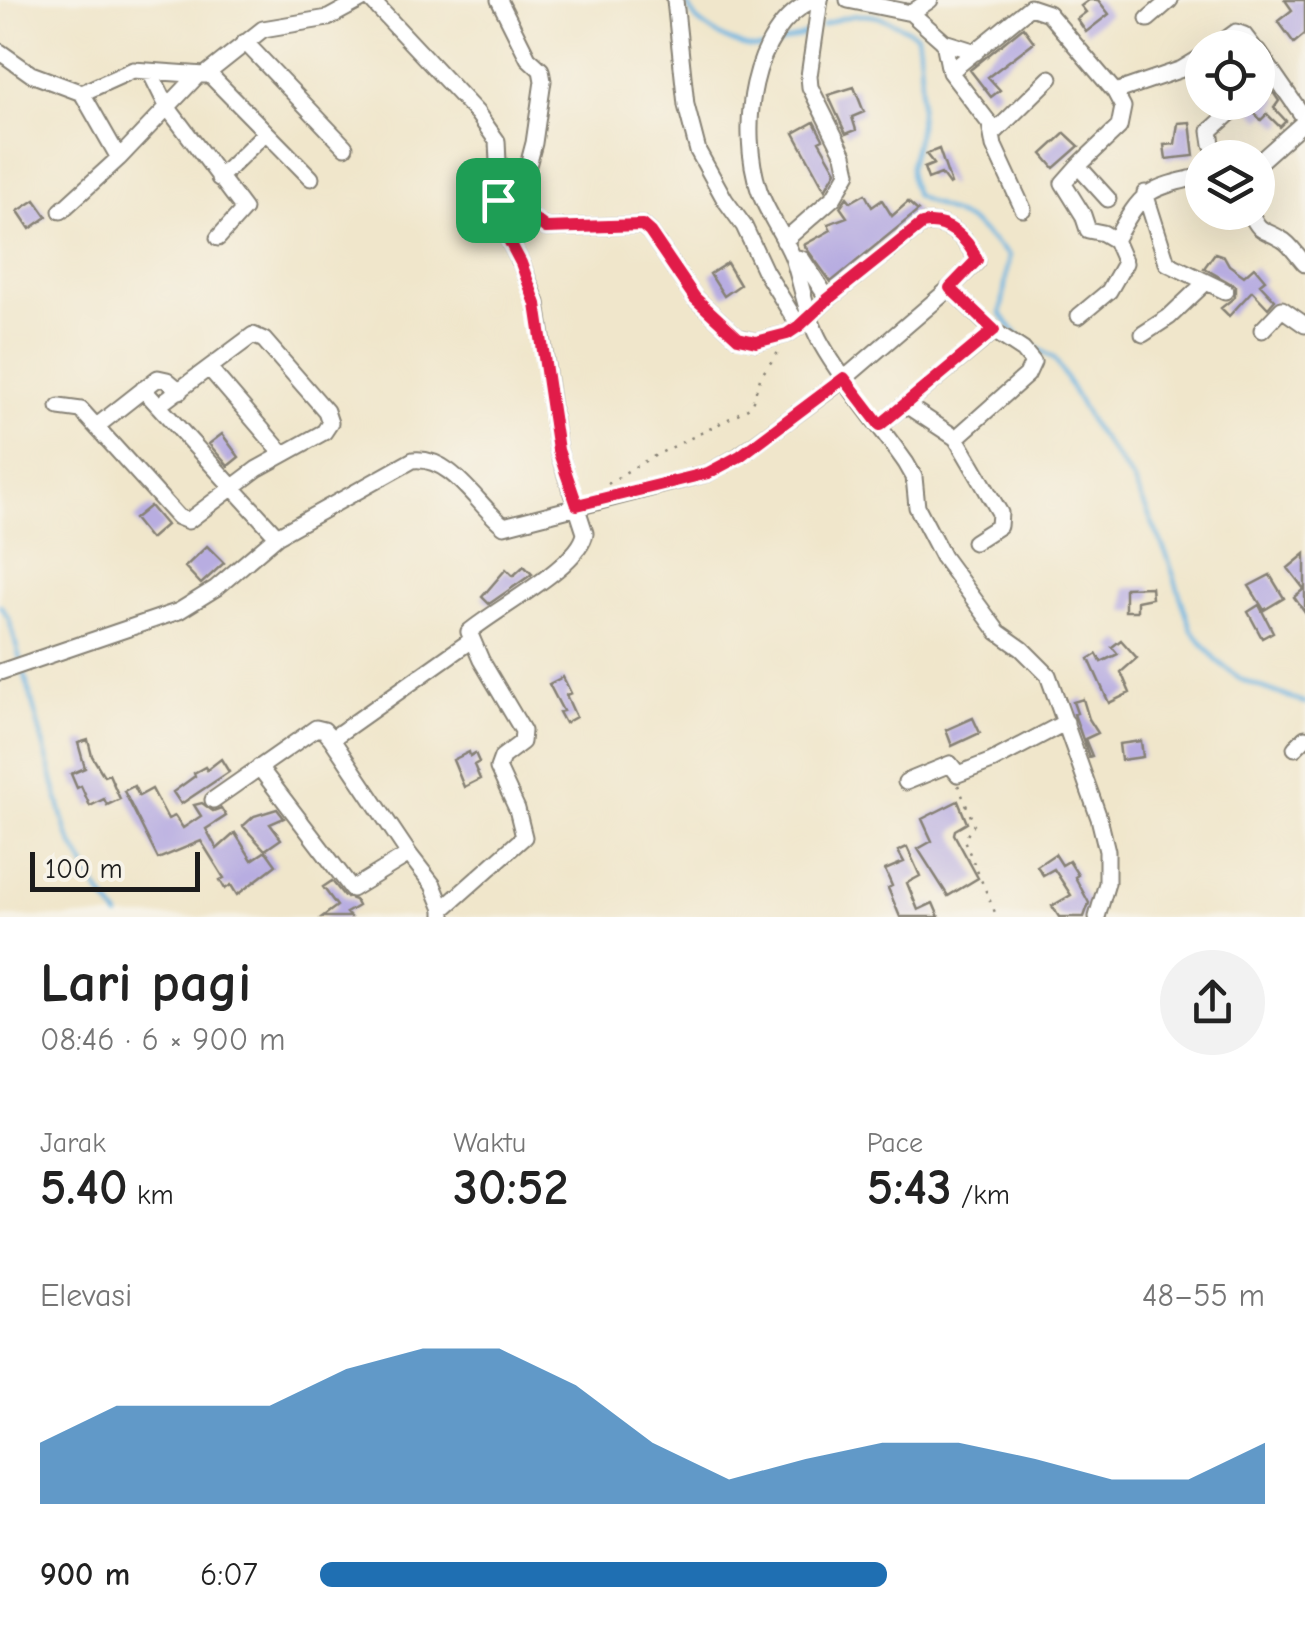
<!DOCTYPE html>
<html lang="id">
<meta charset="utf-8">
<style>
body{margin:0;font-family:"Comic Neue",sans-serif;background:#f2f2f2;color:#222;height:100vh;display:flex;flex-direction:column;font-size:38px;white-space:nowrap}
*{box-sizing:border-box;margin:0}
p{font-size:32px;color:#767676}
.icon{flex:none;width:55px;height:55px;fill:none;stroke:currentColor;stroke-width:2;stroke-linecap:round;stroke-linejoin:round}
.map{position:relative;height:917px;overflow:hidden}
.sheet{display:flex;flex-direction:column;background:#fff;flex:1}
.sheet>*{flex:none}
.controls{position:absolute;left:1185px;top:30px;display:grid;gap:20px}
.controls a{display:grid;place-items:center;width:90px;height:90px;border-radius:50%;background:#fff;box-shadow:0 10px 40px #0002;font-size:50px}
.scale{position:absolute;left:30px;bottom:25px;width:170px;box-sizing:border-box;padding-left:10px;border:5px solid #1c1c1c;border-top:0;font-size:28px;line-height:35px;white-space:nowrap;color:#1c1c1c;-webkit-text-stroke:8px #f7f3e8;paint-order:stroke}
.pin{position:absolute;display:grid;place-items:center;width:85px;height:85px;color:#fff;margin:-42px;border-radius:20px;box-shadow:0 5px 15px #0006}
.round{display:grid;place-items:center;flex:none;width:105px;height:105px;border-radius:52px;background:#f2f2f2}
.headline{display:flex;align-items:center;justify-content:space-between;height:170px;padding:0 40px}
h1{font-size:55px;font-weight:800;line-height:75px}
.stats{display:grid;grid-template-columns:repeat(3,1fr);gap:15px;height:170px;padding:10px 40px}
.stats div{display:grid;align-content:center}
.stats b{font-size:50px;font-weight:800}
.stats small{font-size:28px;font-weight:400}
.stats p{font-size:28px}
.chart{height:280px;padding:20px 40px}
.chart p{display:flex;justify-content:space-between}
.chart svg{width:100%;height:180px;margin-top:10px;fill:#1f6fb2;opacity:.7}
ul{padding:0 40px;list-style:none;font-size:32px}
li{display:grid;grid-template-columns:160px 120px 1fr;align-items:center;height:75px}
li i{height:25px;border-radius:12px;background:#1f6fb2}
.map>svg:first-child{display:block}
.lines{fill:none;stroke-linecap:round;stroke-linejoin:round}
.stream{stroke:#69b4e2;stroke-width:4}
.building{fill:#b8ade1}
.minor-casing{stroke:#868174;stroke-width:19}
.path{stroke:#868174;stroke-width:2.5;stroke-dasharray:2.5 8;stroke-linecap:butt}
.minor{stroke:#fff;stroke-width:15}
.route-casing{stroke:#fff;stroke-width:20}
.route{stroke:#e11d48;stroke-width:12}
</style>
<div class="map">
<svg width="1305" height="917" viewBox="0 0 1305 917">
<rect width="100%" height="100%" fill="#f7f3e8"/>
<filter id="ink" filterUnits="userSpaceOnUse"><feTurbulence type="fractalNoise" baseFrequency=".01" numOctaves="2"/><feDisplacementMap in="SourceGraphic" scale="20" xChannelSelector="R" yChannelSelector="G"/><feConvolveMatrix kernelMatrix="1 2 1 2 8 2 1 2 1" color-interpolation-filters="sRGB"/></filter>
<filter id="wash" filterUnits="userSpaceOnUse"><feTurbulence type="fractalNoise" baseFrequency=".0048" numOctaves="4" result="noise"/><feDisplacementMap in="SourceGraphic" scale="40" xChannelSelector="R" yChannelSelector="G"/><feGaussianBlur stdDeviation="2.25" result="paint"/><feColorMatrix in="noise" values="0 0 0 0 0 0 0 0 0 0 0 0 0 0 0 0 0 1.4 0 .05"/><feComposite in="paint" operator="in"/></filter>
<g filter="url(#wash)">
<rect width="100%" height="100%" fill="#f0e6cb"/>
<g class="lines">
<path class="stream" d="M684 0C689 6 693 16 698 21 713 34 743 50 762 48
M822 26C859 7 882 14 917 35 922 65 922 94 919 125 916 155 902 164 916 196L971 222 1009 256 1001 314 1020 338 1055 359 1094 428 1133 480 1168 558 1191 629 1217 661 1242 680 1305 703
M776 45 809 33
M0 605 9 619 20 659
M23 668 68 836 98 890 119 917"/>
</g>
<g id="blocks">
<path class="building" d="M1089 0H1098L1109 14 1086 32 1077 19 1086 12 1081 6Z
M1285 0H1305V34L1294 43 1278 21 1292 10Z
M1023 27 1034 42 988 77 1000 90 991 97 970 70Z
M854 87 864 112 852 117 856 130 846 134 828 95Z
M1273 92 1279 101 1274 108 1286 121 1280 127 1267 114 1261 120 1252 111Z
M814 122 823 139 819 141 836 171 825 190 794 133Z
M1190 122 1194 156 1166 159 1164 145 1175 144 1178 123Z
M1065 133 1079 146 1054 168 1042 154Z
M939 149 951 184 949 185 941 174 928 179 924 168 934 164 926 154Z
M865 194 872 207 882 200 892 216 908 202 918 211 831 282 804 245 831 230 828 224 847 217 840 207 847 197 851 202Z
M35 200 47 217 30 229 18 211Z
M1215 253 1224 256 1229 265 1244 276 1254 267 1265 280 1260 284 1275 300 1268 308 1252 291 1229 316 1221 308 1235 297V286L1204 268Z
M727 263 740 285 724 296 710 274Z
M222 434 239 457 228 466 209 444Z
M150 506 166 525 150 539 134 519Z
M207 546 224 563 201 584 185 567Z
M1305 554V613L1294 597 1304 589 1288 568Z
M524 566 532 574 489 604 482 597 506 569 513 576Z
M1270 575 1284 598 1264 610 1249 586Z
M1151 587 1152 598 1137 601V611H1125V588Z
M1259 605 1273 632 1262 638 1248 612Z
M1121 640 1137 658 1121 672 1130 693 1109 703 1089 659 1097 654 1101 662 1118 654 1112 647Z
M563 677 571 693 566 695 576 717 565 723 559 712 563 711 549 684Z
M1083 699 1089 719 1098 733 1085 739 1092 756 1089 757 1074 714 1077 713 1073 702Z
M973 718 980 733 952 746 946 730Z
M88 740 92 756 104 776 109 774 120 799 107 805 104 799 90 806 81 786 77 788 71 774 85 768 78 743Z
M1141 741 1143 757 1121 760 1119 744Z
M469 752 470 756 475 753 479 762 474 765 480 779 464 787 453 760Z
M221 759 229 772 181 804 173 792 195 776 194 773 205 767 207 770Z
M134 786 139 796 152 789 168 819 175 816 183 828 201 816 194 805 202 803 213 811 221 808 226 816 206 829 217 849 235 833 252 860 266 851 276 865 237 895 231 885 225 889 220 880 224 878 201 841 158 859 124 791Z
M958 801 967 823 955 830 954 834 978 878 948 896 918 849 932 841 922 819Z
M277 809 284 818 270 824 281 839 265 850 243 826 254 816Z
M907 847 920 876 907 883 918 910 933 903 939 917H900L888 888 892 886 885 870 904 862 898 851Z
M1055 854 1062 865 1069 861 1078 875 1075 877 1089 903 1084 917H1059L1052 906 1071 895 1054 869 1043 875 1037 866Z
M332 881 344 896 355 900 358 906 346 913 350 917H322L337 906 323 887Z"/>
</g>
</g>
<g filter="url(#ink)">
<use href="#blocks" fill-opacity="0" stroke="#868174" stroke-width="2.5"/>
<g class="lines">
<defs>
<path id="minor" d="M371 0 477 113 497 141 501 225 521 263 537 303 558 450 585 533C581 565 494 610 469 632L481 660 523 731 522 742 502 757 498 768 517 809 524 837 443 909V917
M499 0 528 58 541 70 543 81 534 143 517 207
M675 0 686 105 698 151 725 200 744 226 765 271 799 326
M813 0C750 30 739 130 759 190 767 214 784 235 793 258 803 288 806 317 822 345 846 387 879 424 906 463L914 477 917 507 943 557 998 632 1022 649 1048 675 1099 818 1107 851V883L1097 917
M848 0 911 13 944 42 976 52
M911 13 930 0
M1148 19 1170 0
M245 42 345 147
M944 42 950 72 990 124 994 146 1023 209
M1214 48 1236 32 1244 35 1254 48
M1258 51 1305 119
M0 52 31 74 82 93 133 70 205 75 263 29 328 18 361 0
M150 72 168 108 244 209 218 238
M950 72 1030 7 1048 13 1115 92 1182 69 1202 57
M209 74 311 178
M1258 90 1275 76
M82 93 119 158
M992 135 1050 78
M1222 158 1212 144 1210 131 1242 102
M1258 163 1305 121
M1078 166 1063 183 1083 215 1088 230 1103 233 1115 240C1143 190 1146 189 1202 176
M219 178 266 132
M1145 193 1167 263 1225 291
M1108 199 1078 166 1119 127 1123 107 1115 92
M61 211 119 158 198 75
M1250 212C1261 235 1263 228 1281 239 1290 243 1298 257 1305 264
M784 241 834 197 848 173 844 155 810 87 809 76 820 0
M793 257 802 259 828 299
M950 288 994 331 1023 350 1033 362 1027 375 956 438
M1079 316 1109 291 1125 263 1115 240
M1262 330 1282 309 1305 325
M1143 334 1169 317 1206 282
M210 369 282 453
M143 389 277 536
M906 405 956 438 1000 513 999 526 974 542
M59 407 81 410 178 517 188 521 257 469 324 432 330 423 326 411 264 340 253 335 159 405
M880 425 994 331
M97 426 158 378 167 380 180 391
M0 672 179 611 216 588 277 536 413 460C452 456 476 504 504 526L708 473 739 456 844 379 950 288 977 261C968 239 947 218 922 224L828 299 799 326 787 334 756 342 737 337 695 298 650 232 642 225 546 228 517 207 498 200
M331 738 409 854
M1295 748 1305 738
M259 767 352 889 409 854 433 885 443 909
M906 782 950 764 958 774 992 761 1066 722
M213 800 316 728 324 730 331 738 337 735 470 641"/>
</defs>
<use href="#minor" class="minor-casing"/>
<path class="path" d="M608 484C653 452 704 435 751 406L761 376 779 351
M958 785 974 824 964 840 997 917"/>
<use href="#minor" class="minor"/>
</g>
</g>
<g class="lines" filter="url(#ink)">
<defs>
<path id="route" d="M498 200 517 206 546 228 642 225 650 232 695 298 738 338 756 342 787 334 799 326 828 299 922 224C947 218 968 239 977 260L950 288 994 330 880 425 844 378 740 456 708 473 577 505 558 450 536 304 521 263 501 225Z"/>
</defs>
<use href="#route" class="route-casing"/>
<use href="#route" class="route"/>
</g>
</svg>
<div class="controls">
<a><svg class="icon" aria-label="locate" viewBox="0 0 24 24"><circle cx="12" cy="12" r="6"/><path d="M12 2v4M12 18v4M2 12h4M18 12h4"/></svg></a>
<a><svg class="icon" aria-label="layers" viewBox="0 0 24 24"><path d="M12 4l9 5-9 5-9-5zM3 14l9 5 9-5"/></svg></a>
</div>
<div class="scale">100 m</div>
<div class="pin" style="left:498px;top:200px;background:#1e9e55"><svg class="icon" aria-label="arrive" viewBox="0 0 24 24"><path d="M6 21V4h12l-3 4 3 4H6"/></svg></div>
</div>
<section class="sheet">
<div class="headline"><div><h1>Lari pagi</h1><p>08:46 · 6 × 900 m</p></div><a class="round"><svg class="icon" aria-label="share" viewBox="0 0 24 24"><path d="M12 15V3M7 8l5-5 5 5M5 13v7h14v-7"/></svg></a></div>
<div class="stats">
<div><p>Jarak</p><b>5.40<small> km</small></b></div>
<div><p>Waktu</p><b>30:52</b></div>
<div><p>Pace</p><b>5:43<small> /km</small></b></div>
</div>
<div class="chart"><p><span>Elevasi</span>48–55 m</p>
<svg viewBox="0 0 160 44" preserveAspectRatio="none"><path d="M0 44V29L10 20L20 20L30 20L40 11L50 6L60 6L70 15L80 29L90 38L100 33L110 29L120 29L130 33L140 38L150 38L160 29V44z"/></svg>
</div>
<ul>
<li><b>900 m</b>6:07<i style="width:60%"></i></li>
</ul>
</section>
